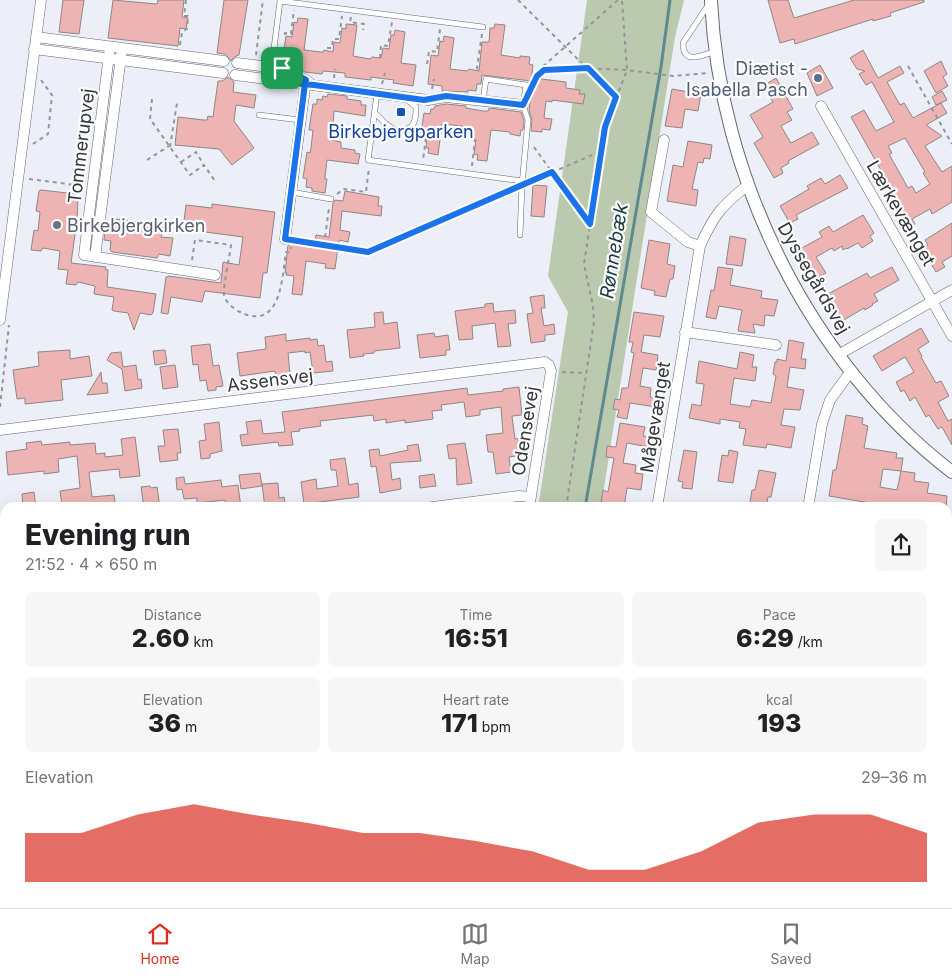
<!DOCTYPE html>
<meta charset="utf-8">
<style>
body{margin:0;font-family:Inter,sans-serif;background:#f6f6f6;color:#202124;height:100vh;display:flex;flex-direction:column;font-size:19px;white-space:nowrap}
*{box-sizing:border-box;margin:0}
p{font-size:16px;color:#757577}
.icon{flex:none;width:28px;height:28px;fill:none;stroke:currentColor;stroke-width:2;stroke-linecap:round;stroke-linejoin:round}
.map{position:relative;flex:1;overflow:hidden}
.panel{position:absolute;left:0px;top:502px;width:952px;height:406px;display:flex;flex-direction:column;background:#fff;border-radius:15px 15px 0 0;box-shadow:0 5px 20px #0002}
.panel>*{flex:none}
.pin{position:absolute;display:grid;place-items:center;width:42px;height:42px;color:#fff;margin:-21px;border-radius:10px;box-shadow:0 2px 8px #0006}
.round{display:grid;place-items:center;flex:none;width:52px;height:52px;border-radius:8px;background:#f6f6f6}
.overview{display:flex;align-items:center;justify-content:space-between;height:85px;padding:0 25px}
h1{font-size:28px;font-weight:800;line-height:38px}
.metrics{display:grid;grid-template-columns:repeat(3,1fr);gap:8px;height:85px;padding:5px 25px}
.metrics div{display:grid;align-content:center;border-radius:8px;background:#f6f6f6;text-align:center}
.metrics b{font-size:25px;font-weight:800}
.metrics small{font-size:14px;font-weight:400}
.metrics p{font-size:14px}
.chart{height:140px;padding:10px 25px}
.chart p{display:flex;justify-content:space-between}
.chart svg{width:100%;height:90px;margin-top:5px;fill:#d93025;opacity:.7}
.dock{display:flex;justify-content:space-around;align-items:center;height:70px;border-top:1px solid #e0e0e0;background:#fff;font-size:14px;color:#757577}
.dock a{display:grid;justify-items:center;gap:2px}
.dock .active{color:#d93025}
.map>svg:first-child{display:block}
.park{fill:#bbcaaf}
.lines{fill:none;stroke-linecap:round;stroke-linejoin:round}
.stream{stroke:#5d8b90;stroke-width:3}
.building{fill:#eeb4b3;stroke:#908685;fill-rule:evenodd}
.service-casing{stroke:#65686f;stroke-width:6}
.minor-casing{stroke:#65686f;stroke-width:11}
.tertiary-casing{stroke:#65686f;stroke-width:14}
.primary-casing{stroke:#8b6020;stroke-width:18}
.path{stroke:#94969c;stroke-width:2;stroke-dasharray:4 4;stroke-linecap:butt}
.service{stroke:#fff;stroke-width:5}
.minor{stroke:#fff;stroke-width:10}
.tertiary{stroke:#fff;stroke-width:12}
.primary{stroke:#d6ad71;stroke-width:16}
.route-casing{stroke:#fff;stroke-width:10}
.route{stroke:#1a73e8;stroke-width:6}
.service-dot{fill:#5c6f8a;stroke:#fcfcfe;stroke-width:2}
.transit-dot{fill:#1a4fb4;stroke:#fcfcfe;stroke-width:2}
.worship-dot{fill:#6b7280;stroke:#fcfcfe;stroke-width:2}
.labels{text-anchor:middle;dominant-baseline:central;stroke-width:4.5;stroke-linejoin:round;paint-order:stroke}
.service-label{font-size:18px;fill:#4e5e75;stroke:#fcfcfe;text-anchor:end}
.transit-label{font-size:18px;fill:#164399;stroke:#fcfcfe}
.street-label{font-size:18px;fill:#343639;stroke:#fcfcfe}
.worship-label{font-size:18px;fill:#5b616d;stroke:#fcfcfe;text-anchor:start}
.water-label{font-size:19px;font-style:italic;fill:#1b3c3f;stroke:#fcfcfe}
</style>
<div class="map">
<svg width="952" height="908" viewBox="0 0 952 908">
<rect width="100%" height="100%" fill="#eceff8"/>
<path class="park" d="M587 0H684L675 37 601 507 538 508 568 312 548 276Z"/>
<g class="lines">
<path class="stream" d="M585 508 661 67 670 0
M683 904 705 908"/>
</g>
<path class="building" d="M63 0H84L79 34 59 32Z
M113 0 157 4 158 0H184L182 17 188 18 186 29 180 28 178 46 108 38Z
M224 0H248L239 55 234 57 231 61 225 54 217 53Z
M768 0H788L794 18 854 0H924V2L890 13 891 16 873 21V19L795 44 794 39 780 43Z
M298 18 308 19 304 50 321 52H323L324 50 333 52 334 42 340 43 342 28 346 29V24L357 25 353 56 370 59 372 57 381 58 383 48 389 49 391 35H394L395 30 405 32 401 63 416 65 413 86 393 83 394 80 371 77V80L345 77V73L323 71 322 74 305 72 292 65V62L288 61 289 56H283L286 36 292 37 294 22 297 23Z
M495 24 505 25 501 55 520 58V56L530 57 529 64 533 65 531 81 482 75 481 84H477L476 91 468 90V92L442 91V86L428 84 431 55 438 56 440 41 443 42 444 36 454 38 450 69 467 71 469 69 479 71 482 42H489L490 28H494Z
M863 50 878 78 900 66 904 73 887 82 900 105 904 103 913 118 941 103 947 113 926 125 942 136 925 146 942 172 952 166V202L932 214 930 209 912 219 915 224 905 229 890 200 896 197 851 117 864 110 876 131 894 122 872 82 866 85 859 74 865 71 857 69 850 58ZM905 138 925 172 923 173 930 184 916 193 912 186 908 188 889 154 892 153 888 146Z
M941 61 947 74 943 77 948 86 936 93 924 71Z
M820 65 833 88 817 96 807 73Z
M228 77 234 82 233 92 256 95 254 108 236 105 234 121 254 148 232 165 219 149 175 145 178 117 204 120H207L208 116 213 117 218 81H222Z
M533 78 566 82V88L580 90 579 94H585L583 104 552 100V102L546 101 544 118 552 119 550 130 542 129V132L531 131 532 120 529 110Z
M776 78 793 109 787 112 792 120 781 126 791 143 812 132 819 144 788 161 789 163 781 168 783 173 774 178 754 143 763 137 750 115 773 102 763 86Z
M672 89 701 94 698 111 685 109 682 128 665 126Z
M942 91 947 100 936 105 932 97Z
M328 94 347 96V99L361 101V105H366L365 116 334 111 332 140 341 142V148L355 150V153L360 154 358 164 327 160 325 177V179H327L325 193 312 191V188L306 187 307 179 303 178 307 152 310 153 311 148 313 130H309L313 104H317V99L322 100 323 96 327 97Z
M446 104 466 106V108L483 111H488L489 108 521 112 524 121 523 130H521L520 136 510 134V132L491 130 487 161 477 160 478 155 474 154 476 140 470 139 471 129 461 128 462 126 442 124 438 155 428 153 429 148H426L427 134 421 133 424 113 430 114 431 109H434L435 106Z
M688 141 712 145 710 159 704 158 703 163 698 162 692 189 698 190 696 206 667 201 673 165 683 167Z
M840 175 848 188 796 215 798 219 790 223 788 220 780 206 809 189 807 186 821 178 825 184Z
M533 185 547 186 544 217 531 216Z
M41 190 76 194V196H78L77 220 71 263 106 267 105 269 108 270 107 287 156 294 153 313 151 315 140 313 134 330 128 313 114 311 112 310 114 297 94 294 95 286 78 282 76 285 66 284 68 270 58 269 60 251 43 248 41 251 31 250 34 230 38 231 40 212 36 211 39 191Z
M345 191 379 197 378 206H382L381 216 342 211 340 230 350 232 348 242 339 240 335 269 325 268 326 264 306 261 302 295 292 294 294 276 286 275 287 273H285L288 245 290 244 314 247 316 235 329 237 333 203 335 200 343 201Z
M212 204 275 212 267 273H263L260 298 205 291 202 302 171 297 168 314 161 313 166 277H168V276L221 283 223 262 239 265 243 237 183 229 186 205 212 208Z
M863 215 874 233 870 236 873 241 862 248 858 243 847 249 846 248 843 250 842 246 834 251 832 248 816 257 826 273 816 278 800 249 822 237 819 232 829 226 833 232Z
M116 219 161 225 160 227H163L161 237 173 238 170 256 159 254 157 258 112 252 110 250 111 241 104 240 105 230 112 231 114 221H116Z
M952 223V256L942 262 945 267 936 272 922 249 928 245 925 240Z
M730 236 746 239 742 266 726 264Z
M649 240 670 244 667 264 675 266 673 279H670L666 297 654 295 655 291 641 288Z
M718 267 733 269 730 285 762 291 761 298 778 300 774 316 765 315 764 326 753 324 755 333 738 331 742 310 719 306 716 319 706 317 711 290 714 291Z
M892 267 899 280 874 294 878 301 872 304 873 305 865 310 864 308 842 321 826 295 867 273 870 278Z
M544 295 545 308H541L544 326 554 324 555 334 545 335V341L531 343 527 314 533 313 530 297Z
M493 303 494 312 515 310 516 323 508 324 511 346 498 347 495 323 472 326 473 339 459 340 455 311 485 307V304Z
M383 312 384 324 397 322 400 348 374 351V353L363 354 364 356 350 358 347 330 375 327 374 313Z
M634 312 664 316 660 337 644 335 641 352 658 355 656 370 643 368 640 386 651 388 650 397 657 398 656 407 630 403 627 419 617 417 619 410 613 409 615 399 620 400 622 388H628L634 353 631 352 633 342H629Z
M921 328 929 342 918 349 922 356 921 357 936 383 941 381 949 396 938 402 948 421 952 419V445L942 427 938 429 929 415 926 417 915 397 910 401 904 390 901 392 896 382 914 372 905 357 882 371 873 356Z
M434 333 435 337 448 335 450 350H446V355L420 358 417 335Z
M286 334V341L310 338V340L317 339 318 346 324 345 326 362 332 361 333 371 313 373 310 352 305 353V351L288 353 290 374 276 376 275 371 240 376 237 353 266 349 265 337Z
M789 340 804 343 801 359H806L805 369 790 367 787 387 804 390 800 410 784 409 781 425 795 427 791 448 767 444 766 448 743 445 746 429 739 428 740 422 720 419V424L689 418 692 404 701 406 704 384 696 383 699 361 737 369 740 352 754 355 752 367H757L755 381 734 378 730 404 750 407 752 400 771 403 776 376 773 374 775 362H777V359L786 361Z
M210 344 213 366 219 365 223 386 216 387V390L208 391 206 380 200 381 198 364 193 365 191 346Z
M70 350V359L89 356 92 376 61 380 63 400 25 404V398L17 399 13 370 39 366 38 352Z
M165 350 167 363 155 365 153 351Z
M121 352 123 367 136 365 138 380 141 379 142 388 125 391 122 369 107 360 111 353Z
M175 365 178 387 163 389 160 367Z
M101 372 102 383H107L108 393 87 395Z
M519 387 522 415 512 416 515 439 522 438 524 451 516 453V456L509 457 511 472 496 474 493 452H488L486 435 503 433 501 407 480 410V415L466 417 464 402 441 405 442 410 432 411 433 419 405 423V420L386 423V419L374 421 373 415 320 421 321 426 299 429 300 431 291 432 293 445 279 446 278 442 242 446 240 435 248 434 246 422 261 420 263 434 285 432 282 412 467 388 468 395 503 391V389Z
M846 415 863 418 862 424 868 426 864 448 897 453 896 458H903L901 471 915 473 914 481 929 483 927 493 947 496 946 508H899L829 496 833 470H836ZM883 469 901 471 897 490 880 487Z
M219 422 222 451 210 454V458L201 459 199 441 206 440 204 424Z
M620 423 645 427 643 436 651 437 649 447 627 443 623 463 636 465 635 473 643 474 641 490 627 488 624 508H600L603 490 608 492 614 458 606 457 607 446 616 447Z
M178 429 181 453H177L178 460 160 462 158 446H165L163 430Z
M135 437 140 476 120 478 119 469 89 472 92 497 114 495 116 508H69V504L62 505 60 491 80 488 77 456 58 459 59 472 44 474V471L8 475 6 452 27 449 26 443 41 441 42 445 70 442V445L95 443 96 454 105 453V457L123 455 121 439Z
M465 443 472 483 457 485 456 458 449 459 447 445Z
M418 444 421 461 390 463 392 480 400 478 401 489 380 493 376 466 371 467 369 450 379 449 380 456 408 450 407 446Z
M684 450 697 452 692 489 682 488 683 482 678 481Z
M729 450 738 452 733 483 718 481 722 455 728 456Z
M345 458 349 485 358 483 359 497 304 504 301 482 316 479 317 489 338 486 336 470H331L330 460Z
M759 470 776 473 771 497H768L766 508H749L752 490H755Z
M260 473 262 486 241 489 239 475Z
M434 474 436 486 420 488 419 476Z
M184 477 185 484 221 480 222 487 238 485 241 508H226L225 500 197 503V498L184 499 182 489 177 490 176 478Z
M278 483 279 498 284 497 286 508H265L262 484Z
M150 486 151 488 157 487 160 508H144L141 487Z
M34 492 36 508H23L22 494Z"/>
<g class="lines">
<defs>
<path id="service" d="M709 4 683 43C683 66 702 55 716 51
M270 80 280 1 483 27
M377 94 368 160 522 181
M483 101 486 79 526 85 523 105 528 120 522 185 520 235
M375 113 386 124 398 132C414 128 416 124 416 107L406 99
M259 115 300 120
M291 192 331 199"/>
<path id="minor" d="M36 37 224 61
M110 47 84 255 215 275
M34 49 223 73
M237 63 285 69 309 82
M235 75 428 100 446 97 523 105
M821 106 952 336
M664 140 651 212 688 242 700 246
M285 239 306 80
M95 257 122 49
M0 320 41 0
M685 332 776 345
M838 355 952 290
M0 430 545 362 549 365 551 371 529 508
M425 508 519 496 531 497
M657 508 700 246C714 215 721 206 748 185
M808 508 822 424 830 400 851 371
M948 529H952
M0 561 5 560
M0 692H5
M0 825 5 824
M948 841 952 834
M314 904 316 908
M886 904 892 908
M633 908 639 904
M903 908 906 904"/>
<path id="tertiary" d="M711 0C719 178 810 363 952 472"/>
<path id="primary" d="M948 653 952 649
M19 908 54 904"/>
</defs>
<use href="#service" class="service-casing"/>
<use href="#minor" class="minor-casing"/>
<use href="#tertiary" class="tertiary-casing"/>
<use href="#primary" class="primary-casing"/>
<path class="path" d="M518 0 616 97
M351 17 350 22 364 24 363 30
M482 34 477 68 482 72
M285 35V33L291 34 294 10
M180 45 182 32 187 29 188 16H184L186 0
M327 48H332L333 39H339L342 16
M256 55 263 0
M380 58 381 45 388 46 392 22
M427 64 429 51 437 52 440 29
M908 66 952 144
M540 73V69L618 0
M334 78 335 69
M382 84 385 73
M534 84 537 76 544 70 558 69 580 68 627 70 673 76 709 73
M432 89 434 79
M152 99 150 119 190 175 204 165 215 181
M420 128 419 136 426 137 423 160
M33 144 48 134 52 95 41 80
M170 147 177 103
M534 147 589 224
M147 160 169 146
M181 162 196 152 204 165
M472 166 475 140
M29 179 83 186
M530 182 599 152
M337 194 344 189 366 192 369 168
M295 240 368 252 514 189
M324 245 329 208
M192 260 195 240 231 245C230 255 223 286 224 295 225 302 234 309 240 312 281 332 282 278 286 252H290L291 247
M562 372 585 373
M0 407 9 325
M538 506 551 508
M566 508 594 322 593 306 584 264 605 127 627 70 622 0
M654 904 660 908"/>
<use href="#service" class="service"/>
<use href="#minor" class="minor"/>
<use href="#tertiary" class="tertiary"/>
<use href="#primary" class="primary"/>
</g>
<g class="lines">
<defs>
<path id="route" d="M282 68 306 80 305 84 285 239 368 252 552 172 590 224 605 127 616 97 588 68 544 70 537 76 523 105 446 96 424 100 314 85C300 84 285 82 270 80L272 67 282 68"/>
</defs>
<use href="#route" class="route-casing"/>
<use href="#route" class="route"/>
</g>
<circle class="service-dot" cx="818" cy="78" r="5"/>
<rect class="transit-dot" x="396" y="107" width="10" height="10" rx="2.5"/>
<circle class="worship-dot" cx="57" cy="225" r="5"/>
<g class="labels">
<g class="service-label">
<text x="808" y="68">Diætist -<tspan x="808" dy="21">Isabella Pasch</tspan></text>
</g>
<g class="transit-label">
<text x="401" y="131">Birkebjergparken</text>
</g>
<g class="street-label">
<text transform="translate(81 146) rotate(-83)">Tommerupvej</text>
<text transform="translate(901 213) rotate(60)">Lærkevænget</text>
<text transform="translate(814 278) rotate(60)">Dyssegårdsvej</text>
<text transform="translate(270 380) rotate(-7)">Assensvej</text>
<text transform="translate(655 417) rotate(-81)">Mågevænget</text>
<text transform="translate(525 431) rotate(-81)">Odensevej</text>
</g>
<g class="worship-label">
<text x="67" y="225">Birkebjergkirken</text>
</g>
<g class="water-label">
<text transform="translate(614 251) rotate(-81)">Rønnebæk</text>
</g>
</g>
</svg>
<div class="pin" style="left:282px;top:68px;background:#1e9e55"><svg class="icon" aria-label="arrive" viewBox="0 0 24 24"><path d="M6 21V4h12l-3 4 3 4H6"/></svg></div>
<section class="panel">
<div class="overview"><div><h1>Evening run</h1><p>21:52 · 4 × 650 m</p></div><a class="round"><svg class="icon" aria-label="share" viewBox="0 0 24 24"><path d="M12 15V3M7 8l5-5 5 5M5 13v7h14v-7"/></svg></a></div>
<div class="metrics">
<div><p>Distance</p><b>2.60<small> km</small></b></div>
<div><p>Time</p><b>16:51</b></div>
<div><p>Pace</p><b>6:29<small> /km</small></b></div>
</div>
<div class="metrics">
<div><p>Elevation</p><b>36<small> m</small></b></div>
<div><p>Heart rate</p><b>171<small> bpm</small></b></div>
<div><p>kcal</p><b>193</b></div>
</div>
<div class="chart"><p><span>Elevation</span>29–36 m</p>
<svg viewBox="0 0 160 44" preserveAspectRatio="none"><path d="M0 44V20L10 20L20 11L30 6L40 11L50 15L60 20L70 20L80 24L90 29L100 38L110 38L120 29L130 15L140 11L150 11L160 20V44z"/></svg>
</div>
</section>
</div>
<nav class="dock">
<a class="active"><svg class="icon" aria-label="home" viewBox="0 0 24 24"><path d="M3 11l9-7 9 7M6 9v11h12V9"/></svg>Home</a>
<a><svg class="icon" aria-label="map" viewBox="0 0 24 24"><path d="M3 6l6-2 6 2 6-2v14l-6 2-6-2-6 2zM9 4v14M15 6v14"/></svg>Map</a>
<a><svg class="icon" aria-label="saved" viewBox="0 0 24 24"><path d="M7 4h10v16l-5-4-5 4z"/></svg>Saved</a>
</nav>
